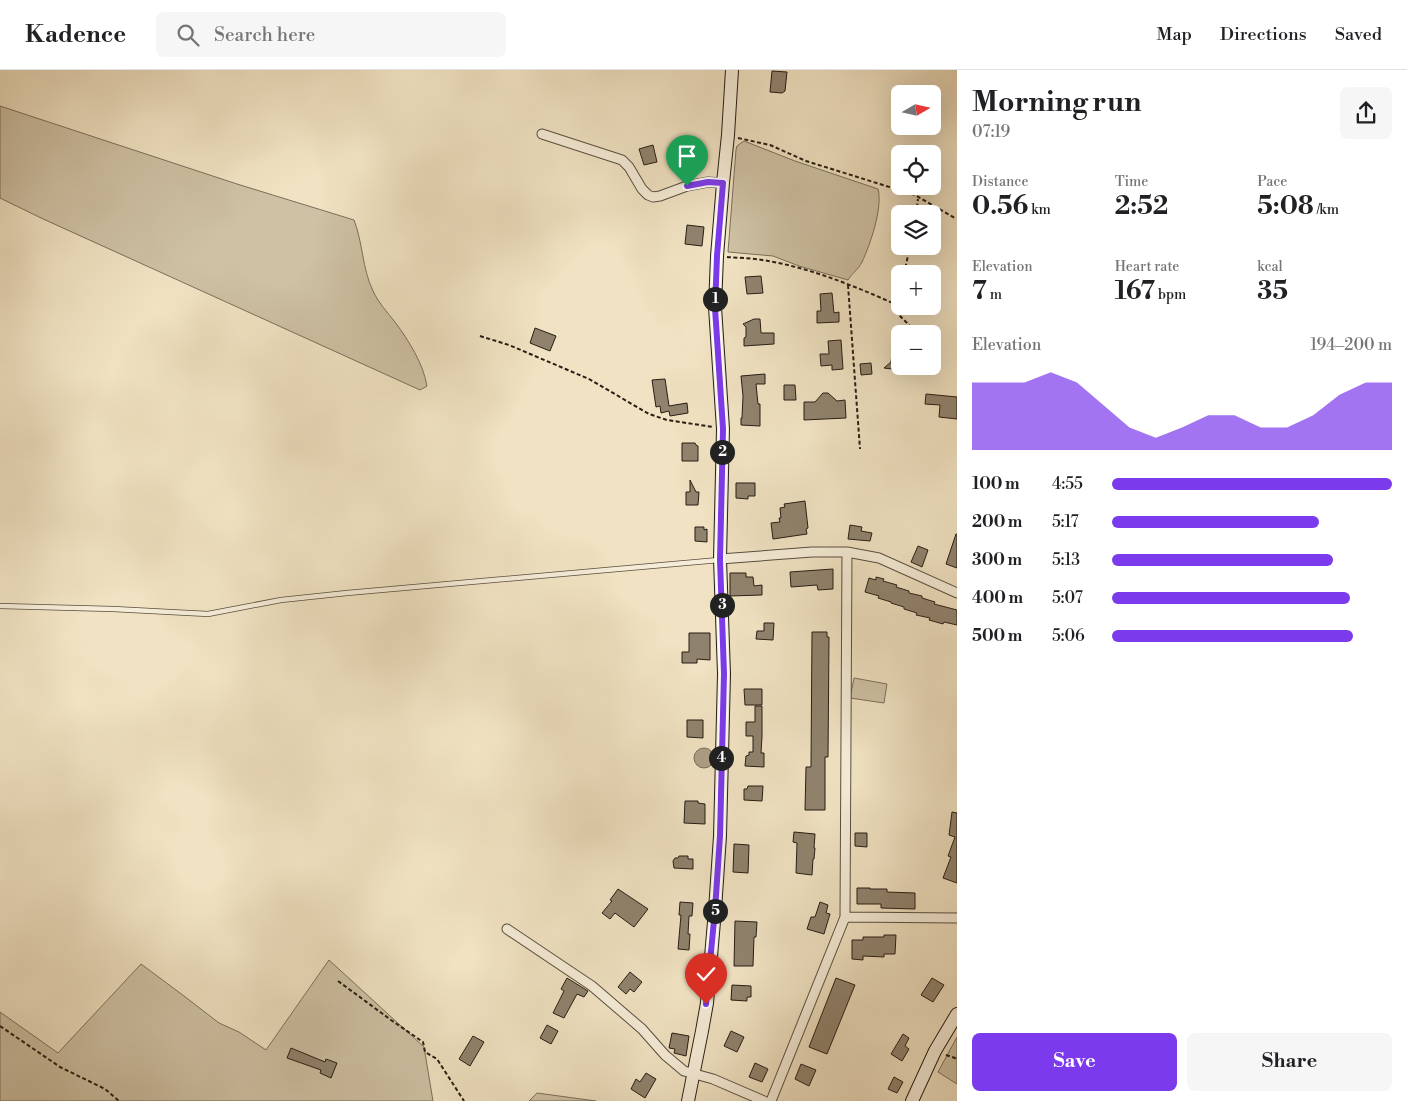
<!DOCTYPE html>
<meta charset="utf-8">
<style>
body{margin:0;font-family:"Libre Bodoni",serif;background:#f6f6f6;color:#202124;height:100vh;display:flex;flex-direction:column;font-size:19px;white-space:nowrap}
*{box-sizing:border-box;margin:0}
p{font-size:16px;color:#757577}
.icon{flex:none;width:28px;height:28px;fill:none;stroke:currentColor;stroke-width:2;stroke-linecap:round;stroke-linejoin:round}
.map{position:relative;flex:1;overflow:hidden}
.side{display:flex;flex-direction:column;background:#fff;width:450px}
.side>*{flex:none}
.needle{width:32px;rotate:81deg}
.fabs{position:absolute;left:891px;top:15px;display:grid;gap:10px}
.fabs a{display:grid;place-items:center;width:50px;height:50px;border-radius:8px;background:#fff;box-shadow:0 5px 20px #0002;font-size:25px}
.pin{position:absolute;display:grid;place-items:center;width:42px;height:42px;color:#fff;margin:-51px -21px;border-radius:50% 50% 50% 0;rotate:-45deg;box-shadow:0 0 5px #0007}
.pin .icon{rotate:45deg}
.km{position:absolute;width:25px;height:25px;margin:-12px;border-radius:50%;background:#222;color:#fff;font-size:14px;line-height:25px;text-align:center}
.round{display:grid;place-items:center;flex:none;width:52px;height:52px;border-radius:8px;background:#f6f6f6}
.summary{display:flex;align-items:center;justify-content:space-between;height:85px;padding:0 15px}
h1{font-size:28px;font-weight:700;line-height:38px}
.stats{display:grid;grid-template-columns:repeat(3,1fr);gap:8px;height:85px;padding:5px 15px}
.stats div{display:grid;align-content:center}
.stats b{font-size:25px;font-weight:700}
.stats small{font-size:14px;font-weight:400}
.stats p{font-size:14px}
.chart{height:140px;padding:10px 15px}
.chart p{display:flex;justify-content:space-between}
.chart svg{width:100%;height:90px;margin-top:5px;fill:#7c3aed;opacity:.7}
.action{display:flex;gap:10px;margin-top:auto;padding:10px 15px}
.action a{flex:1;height:58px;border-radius:8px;background:#7c3aed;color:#fff;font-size:20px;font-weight:700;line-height:58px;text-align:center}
.action a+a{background:#f6f6f6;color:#202124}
ul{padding:0 15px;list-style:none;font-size:16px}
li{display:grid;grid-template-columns:80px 60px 1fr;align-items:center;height:38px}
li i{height:12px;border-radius:6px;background:#7c3aed}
header{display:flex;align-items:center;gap:30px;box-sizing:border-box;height:70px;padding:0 25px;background:#fff;border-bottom:1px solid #e0e0e0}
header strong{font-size:24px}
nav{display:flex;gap:28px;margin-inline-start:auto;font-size:18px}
.search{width:350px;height:45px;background:#f6f6f6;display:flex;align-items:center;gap:12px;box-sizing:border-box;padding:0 18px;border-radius:8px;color:#757577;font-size:19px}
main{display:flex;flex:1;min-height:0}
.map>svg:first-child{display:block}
.green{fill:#cec1a4;stroke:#7a6f5c}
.water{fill:#ac9f87;stroke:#776b59}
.building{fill:#90836e;stroke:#271d14}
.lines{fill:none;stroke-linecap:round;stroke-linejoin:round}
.lane-casing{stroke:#594e40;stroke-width:6}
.street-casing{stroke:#594e40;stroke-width:11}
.secondary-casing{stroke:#271d14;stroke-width:14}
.path{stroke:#271d14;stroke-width:2;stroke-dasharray:4 2.5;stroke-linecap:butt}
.lane{stroke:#f5ecd7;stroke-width:4.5}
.street{stroke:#f5ecd7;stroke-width:9}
.secondary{stroke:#f5ecd7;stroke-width:12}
.route-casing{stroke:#fff;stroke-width:10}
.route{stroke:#7c3aed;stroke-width:6}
</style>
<header>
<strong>Kadence</strong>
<div class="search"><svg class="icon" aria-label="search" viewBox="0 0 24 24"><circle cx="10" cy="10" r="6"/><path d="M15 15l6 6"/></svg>Search here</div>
<nav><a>Map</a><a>Directions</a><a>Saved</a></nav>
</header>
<main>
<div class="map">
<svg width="957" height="1031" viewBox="0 0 957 1031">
<rect width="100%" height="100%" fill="#f0e2c2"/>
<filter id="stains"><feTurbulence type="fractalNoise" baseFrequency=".004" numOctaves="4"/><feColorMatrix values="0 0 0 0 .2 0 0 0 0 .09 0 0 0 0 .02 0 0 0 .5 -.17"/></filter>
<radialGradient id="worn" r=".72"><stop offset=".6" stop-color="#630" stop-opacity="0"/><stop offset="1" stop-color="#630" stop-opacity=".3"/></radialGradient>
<path class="green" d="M0 36 237 114 354 150C363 173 362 198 373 221 378 232 387 242 395 252 409 271 423 293 427 316L420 320 41 148 0 128Z
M744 71 795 91 878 119C883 138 870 175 862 192 858 200 852 203 848 210L799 196 773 186 728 182 736 80 737 76Z
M854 608 887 614 884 633 850 628Z
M329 890 424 977 433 1031H0V942L58 983 141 894 184 926 219 953 239 962 266 980Z
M957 967V1014L938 1002Z
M537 1023 596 1031H529Z"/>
<path class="water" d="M694 688a10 10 0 1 1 20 0a10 10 0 1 1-20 0Z"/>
<path class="building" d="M772 1 787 2 785 21 782 23 770 22Z
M653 75 657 92 644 95 639 79Z
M687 155 704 157 702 176 685 174Z
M761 206 763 223 747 224 745 207Z
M832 223 834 243 839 242V252L817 253V241H821L820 224Z
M754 249H760L761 263H774V274L744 276V268L746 267V257L743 254Z
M535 258 556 266 550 281 530 273Z
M841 270 843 299 832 300V295L821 296 820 284H829L828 271Z
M892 284 900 285V300L884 298 891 292Z
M871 293 872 304 861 305 860 294Z
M765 304V314H756L758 334H760V356L741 355V348H742L743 326 741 306Z
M665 309 669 336 687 333 688 343 670 346 669 341 661 343 660 336 656 337 652 310Z
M784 315H795L796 330H784Z
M823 323H828L837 331 845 330 846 348 804 350V332H815Z
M926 324 957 327V349L939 347 940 335 925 334Z
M682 373H695L696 375 698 376V391H682Z
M690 410 696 422H699L698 435H686V422H690Z
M736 413H755V426H748V429L736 428Z
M805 431 808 458 806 459 807 464 773 469 771 453 780 452 779 448H781L780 438 785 437 784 434Z
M850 455 862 457 861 461 872 463 870 471 848 469Z
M695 457H704V460L707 459V472L695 471Z
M956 464H957V498L946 494Z
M918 476 928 480 922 497 911 492Z
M833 499V519L818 520 817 515 791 517 790 502Z
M730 503H746V507H753L754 516 762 515V525L730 526Z
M876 507 884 509 883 511 897 515 896 517 909 521V523L922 526V528L935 532 934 534 957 540V555L944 552 943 554 929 550 930 548 916 545 917 543 904 539V537L891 533V532L878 528 879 526 865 522 869 508 876 510Z
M764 553H774L773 570 756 569 757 561H764Z
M812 562H827V567H829L828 687H825V740H805L806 697H811Z
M689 563H710V590L697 589V593H682V582H689Z
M744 619H762V635H745Z
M755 636H762V666L761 683H764V697L745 696 746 686 749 685V682H753V666H746V652H755Z
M687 650H703V668L687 667Z
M748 716H763L762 731 744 730V719H747Z
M685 731H698V733L705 734V754L684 753Z
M952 742 957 743V813L943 808 951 787 948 786 955 767 949 765Z
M794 762 815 764 814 778H815L814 789H813L812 805 796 803 797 773 793 772Z
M855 763H867V777L855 776Z
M734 774 749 775 748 803 733 802Z
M679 786H688V789H693V799L674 798 673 791 675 788H678Z
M857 818H870V819H887V822L915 823V839L881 838V834H857Z
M618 819 648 839 634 857 615 843 610 849 602 843 612 831 610 830Z
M680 832 693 833 692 846H689L688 864H690L689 880 678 879 681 845H679Z
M820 832 828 835 826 843 830 844 824 864 807 859 811 847H815Z
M735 851 757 852 756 867H754L753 896H734Z
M884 865H896L895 884H884V887L863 886V890L852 889V870H863V867H884Z
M630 902 642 912 634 922 630 919 626 924 618 917Z
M567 908 588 921 584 927 577 924 564 948 553 943 564 921 561 919Z
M836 908 855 915 827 984 809 977Z
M932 908 944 915 933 932 921 925Z
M732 915 751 916V927H747V931L731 930Z
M547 955 558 961 551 974 540 968Z
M731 961 744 967 737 982 724 976Z
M672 963 689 966 686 986 674 983 675 979 669 978Z
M903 964 909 968 905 976 909 979 902 991 891 984Z
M473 966 484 972 470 996 459 989Z
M291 978 325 992 326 989 337 993 331 1008 320 1003 321 1000 287 988Z
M755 993 768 999 762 1012 749 1007Z
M801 994 816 1000 809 1016 795 1009Z
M646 1003 656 1009 645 1028 631 1019 636 1009 640 1012Z
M894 1007 903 1012 897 1023 888 1019Z"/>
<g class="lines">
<defs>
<path id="lane" d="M0 536 113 539 208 544 281 530 347 523 719 490"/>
<path id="street" d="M542 64 622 90 629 97 642 119 648 125 653 127 660 126 687 116 708 112 723 113
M720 489 812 482H847L879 488 957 523
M845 847 957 848
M507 859 592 916 642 959 665 985 684 1001 713 1009 764 1031
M771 1031 845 847 847 482"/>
<path id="secondary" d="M688 1031 702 961 707 933 715 840 720 766 724 604 720 489 723 359 715 237 717 186 723 113 728 65 732 0
M912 1031 935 981 957 944"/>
</defs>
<use href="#lane" class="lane-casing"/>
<use href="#street" class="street-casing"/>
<use href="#secondary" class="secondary-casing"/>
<path class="path" d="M738 68 770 75 806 91 915 125 955 148
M916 144 918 129
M727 187C738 188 750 188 762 190 808 197 852 215 895 234L898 244 915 261
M904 204 910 176
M848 215 860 379
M895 234 900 224
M480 266 509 275 589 309 649 344 667 350 713 357
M338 911 391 950 423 972 425 982 437 989 464 1031
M0 956 60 997 105 1019 119 1031
M946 985 955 988 957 990"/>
<use href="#lane" class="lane"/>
<use href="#street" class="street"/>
<use href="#secondary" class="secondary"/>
</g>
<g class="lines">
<defs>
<path id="route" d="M687 116 708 112 723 113 717 186 715 238 723 359 720 490 724 604 720 766 715 840 706 934"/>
</defs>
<use href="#route" class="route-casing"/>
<use href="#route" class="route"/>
</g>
<rect width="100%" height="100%" filter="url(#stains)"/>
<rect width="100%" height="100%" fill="url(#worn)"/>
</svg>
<div class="fabs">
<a><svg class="needle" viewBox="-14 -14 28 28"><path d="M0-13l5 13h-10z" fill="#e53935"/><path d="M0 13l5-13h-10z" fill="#757577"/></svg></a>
<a><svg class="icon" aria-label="locate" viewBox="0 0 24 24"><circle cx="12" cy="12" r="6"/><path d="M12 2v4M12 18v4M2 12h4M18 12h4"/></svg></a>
<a><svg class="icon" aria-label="layers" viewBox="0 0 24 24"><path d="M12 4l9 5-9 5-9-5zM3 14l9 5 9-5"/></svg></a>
<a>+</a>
<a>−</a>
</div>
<div class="pin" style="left:687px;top:116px;background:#1e9e55"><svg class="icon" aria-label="arrive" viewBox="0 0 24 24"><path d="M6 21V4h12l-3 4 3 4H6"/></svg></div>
<div class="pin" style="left:706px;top:934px;background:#d93025"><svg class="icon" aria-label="check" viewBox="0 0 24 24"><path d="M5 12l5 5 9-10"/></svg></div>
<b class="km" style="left:715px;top:229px">1</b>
<b class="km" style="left:722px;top:382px">2</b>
<b class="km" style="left:722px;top:535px">3</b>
<b class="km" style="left:721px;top:688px">4</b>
<b class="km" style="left:715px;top:841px">5</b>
</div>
<section class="side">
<div class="summary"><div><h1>Morning run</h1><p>07:19</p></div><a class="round"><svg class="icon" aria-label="share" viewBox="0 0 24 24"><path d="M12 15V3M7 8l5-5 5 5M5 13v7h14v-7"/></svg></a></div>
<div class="stats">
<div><p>Distance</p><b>0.56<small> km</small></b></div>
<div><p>Time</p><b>2:52</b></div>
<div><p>Pace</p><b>5:08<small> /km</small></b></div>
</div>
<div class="stats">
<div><p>Elevation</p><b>7<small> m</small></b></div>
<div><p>Heart rate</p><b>167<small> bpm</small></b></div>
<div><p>kcal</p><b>35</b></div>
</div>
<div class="chart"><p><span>Elevation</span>194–200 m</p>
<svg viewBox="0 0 160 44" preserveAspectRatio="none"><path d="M0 44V11L10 11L20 11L30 6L40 11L50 22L60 33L70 38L80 33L90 27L100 27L110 33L120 33L130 27L140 17L150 11L160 11V44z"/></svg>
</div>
<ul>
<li><b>100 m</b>4:55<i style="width:100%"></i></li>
<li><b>200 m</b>5:17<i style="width:74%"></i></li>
<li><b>300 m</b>5:13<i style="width:79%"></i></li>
<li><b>400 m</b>5:07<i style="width:85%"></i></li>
<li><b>500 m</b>5:06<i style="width:86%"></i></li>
</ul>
<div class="action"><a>Save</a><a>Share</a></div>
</section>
</main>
